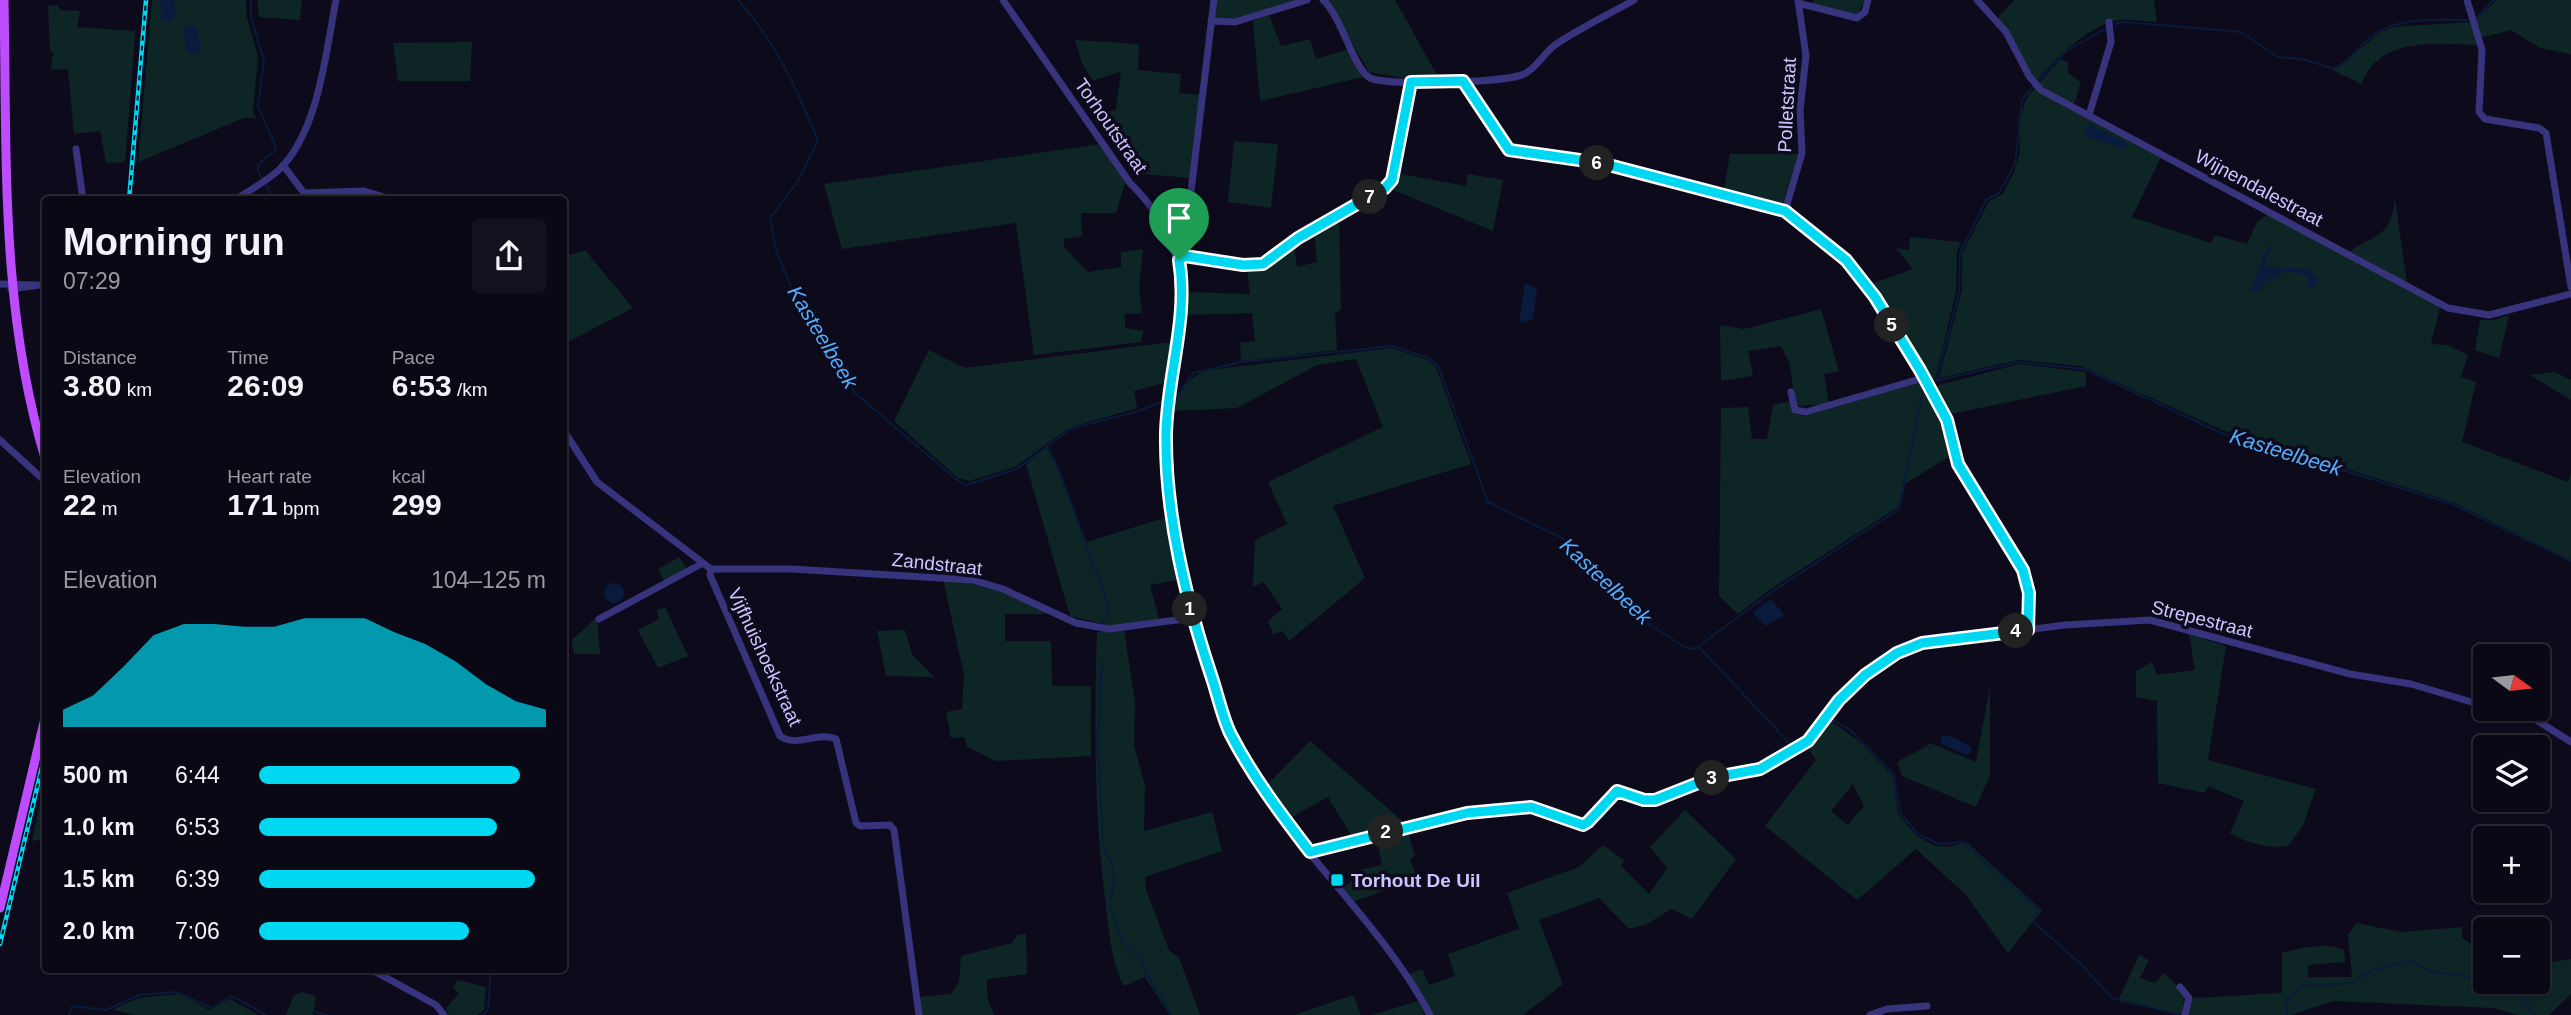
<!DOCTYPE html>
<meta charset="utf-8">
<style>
body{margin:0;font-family:Arial,sans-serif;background:#13111e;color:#f1f3f6;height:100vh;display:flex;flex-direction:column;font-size:26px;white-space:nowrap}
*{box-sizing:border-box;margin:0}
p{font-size:23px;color:#999aa0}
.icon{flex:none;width:38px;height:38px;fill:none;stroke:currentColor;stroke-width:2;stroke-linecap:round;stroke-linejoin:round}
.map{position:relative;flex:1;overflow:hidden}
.details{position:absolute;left:42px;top:196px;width:525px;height:777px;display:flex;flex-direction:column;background:#0a0815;border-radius:7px;box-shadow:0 2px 5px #0004,0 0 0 2px #2a2934}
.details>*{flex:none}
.needle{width:46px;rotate:105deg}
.fabs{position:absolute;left:2473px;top:644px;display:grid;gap:14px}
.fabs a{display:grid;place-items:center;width:77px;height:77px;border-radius:7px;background:#0a0815;box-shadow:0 2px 5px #0004,0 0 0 2px #2a2934;font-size:35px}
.pin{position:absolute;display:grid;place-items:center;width:60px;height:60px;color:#fff;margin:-72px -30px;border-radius:50% 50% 50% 0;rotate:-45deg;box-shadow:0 0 7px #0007}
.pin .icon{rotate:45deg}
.km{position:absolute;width:35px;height:35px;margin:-18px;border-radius:50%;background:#222;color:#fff;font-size:19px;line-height:35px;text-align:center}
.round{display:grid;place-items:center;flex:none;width:74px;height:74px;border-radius:7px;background:#13111e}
.head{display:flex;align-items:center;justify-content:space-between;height:119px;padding:0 21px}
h1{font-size:38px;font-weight:600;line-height:52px}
.figures{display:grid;grid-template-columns:repeat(3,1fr);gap:10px;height:119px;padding:7px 21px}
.figures div{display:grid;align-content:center}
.figures b{font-size:30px;font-weight:600}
.figures small{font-size:19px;font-weight:400}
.figures p{font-size:19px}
.chart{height:196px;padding:14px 21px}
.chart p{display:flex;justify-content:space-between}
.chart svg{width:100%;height:126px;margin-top:7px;fill:#00d7f0;opacity:.7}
ul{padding:0 21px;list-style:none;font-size:23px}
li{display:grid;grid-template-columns:112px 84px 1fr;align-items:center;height:52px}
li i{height:18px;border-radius:9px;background:#00d7f0}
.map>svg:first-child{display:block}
.green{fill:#0d2625;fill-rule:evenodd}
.water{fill:#091b3c}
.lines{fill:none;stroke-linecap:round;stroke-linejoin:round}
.stream{stroke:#091b3c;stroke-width:2}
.minor{stroke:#37337c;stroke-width:7}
.major{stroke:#bd4cff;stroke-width:9}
.rail-casing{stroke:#00d7f0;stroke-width:4.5}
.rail{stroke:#0d0a1c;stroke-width:2;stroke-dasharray:5;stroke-linecap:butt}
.route-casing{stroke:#fff;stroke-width:14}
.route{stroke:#00d7f0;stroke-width:9}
.poi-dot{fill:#00d7f0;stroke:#0d0a1c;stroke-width:2.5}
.labels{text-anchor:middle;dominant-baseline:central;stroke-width:7;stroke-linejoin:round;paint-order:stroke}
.street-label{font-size:19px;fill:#ccc5ff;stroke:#0d0a1c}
.poi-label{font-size:19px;font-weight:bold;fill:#ccc5ff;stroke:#0d0a1c;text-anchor:start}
.water-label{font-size:21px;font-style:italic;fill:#53aeff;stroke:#0d0a1c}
</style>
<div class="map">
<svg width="2571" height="1015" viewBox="0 0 2571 1015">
<rect width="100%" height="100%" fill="#0d0a1c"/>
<path class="green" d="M138 0 125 162 106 163 100 131 74 134 68 69 51 70 53 52 50 51 48 6 58 5 59 10 80 11 77 27 135 31Z
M152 0H246V14L258 57 253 111 256 118H244L138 162Z
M257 0H302L300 20 259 17Z
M1217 0H1296L1235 19 1216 18Z
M1327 0H1395L1438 77 1409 79 1369 72Z
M1814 0H1865L1857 15 1812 4Z
M2014 0H2154L2157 22C2145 22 2131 18 2119 20 2090 24 2054 60 2036 81L1998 18Z
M2497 0H2571V54L2540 48 2511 30 2480 38 2475 20Z
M1269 15 1281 46 1310 39 1316 59 1348 49 1363 77 1260 101 1253 21Z
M2470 22 2477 45C2433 43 2380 37 2361 84L2334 71 2378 34 2393 27Z
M1075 40 1139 44 1138 70 1181 74 1179 93 1201 95 1190 178 1132 173 1093 114 1116 110 1121 71 1093 81 1082 63Z
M472 42 470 81H398L393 43Z
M2061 59 2068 62V73L2081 82 2074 105 2038 84Z
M2035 88 2161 157 2132 217 2211 243 2215 235 2247 244 2257 222 2269 213 2440 307 2431 344 2447 345 2468 355 2461 377 2476 382 2462 442 2568 482 2571 473V560L2452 502 2222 430 2081 366 2018 360 1939 378 1962 289V254L1989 201 2003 194 2014 172 2020 152 2019 126 2025 101Z
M1234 141 1278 144 1271 208 1228 202Z
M1101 144 1126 180 1116 213H1081L1082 236 1064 239V247L1088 272 1121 267V252L1143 249 1139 287 1142 313 1125 314V328L1143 331 1141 342 1034 355 1016 223 842 249 824 184Z
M1730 154H1798L1782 206 1724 189Z
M1396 173 1466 186 1468 174 1503 180 1493 231 1391 189Z
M2395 199 2407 283 2350 251C2377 233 2390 238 2395 199Z
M1339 218 1341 310 1335 313 1337 350 1241 361 1240 343 1255 341 1252 313 1186 315 1185 292 1250 294 1247 270 1262 268 1294 244 1297 267 1317 262 1314 232Z
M1910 237 1961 242 1957 252 1956 292 1935 379 1929 380 1871 284 1913 269 1896 248 1909 250Z
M585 250 633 308 564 344V257Z
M1821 309 1839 371 1824 374 1829 404 1796 406 1789 362 1781 346 1748 351 1753 376 1721 381 1720 325 1744 329Z
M2509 315 2499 358 2475 350 2480 320H2493Z
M1172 342 1167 382 1134 391 1137 408 1069 428 1015 467 969 481 958 478 894 421 929 350 965 368Z
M1392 348 1428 360 1437 369 1471 464 1333 506 1365 578 1289 641 1283 631 1273 634 1268 621 1282 609 1264 582 1253 587 1255 540 1287 524 1268 482 1383 427 1356 359 1317 365 1237 408 1173 411C1174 392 1192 374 1209 370Z
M2020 364 2086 372V386L1946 415 1932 387Z
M2555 372 2571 380V400L2530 375Z
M1922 381 1946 423 1952 455 1903 485 1898 507 1772 588 1738 614 1719 596 1721 408 1748 407 1752 439H1767L1773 405 1790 401 1794 414 1805 416Z
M1048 446 1087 542 1167 517 1176 580 1150 585 1159 619 1111 626 1070 616 1026 464Z
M679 557 688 570 665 583 658 569Z
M943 579 994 587 1045 610 1044 614H1005V641H1051L1052 686H1091V756L996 761 967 747 964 737 951 738 946 712 962 709 964 675Z
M665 607 688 656 658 668 638 630 659 619 657 610Z
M597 617 600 654H574L572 640Z
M905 630 912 654 934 677 886 676 877 631Z
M1124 630 1135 702 1134 745 1145 786 1144 831 1212 812 1222 851 1145 877 1146 890 1162 932 1169 950 1179 958 1200 1015H1170L1145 977 1124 986C1110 959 1109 929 1105 898 1094 810 1094 721 1097 632Z
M2189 634 2226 646 2208 760 2316 789 2303 825 2289 845C2271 850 2246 843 2230 833L2244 801 2208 786 2205 793 2158 783 2157 701 2136 697V671L2152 662 2157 675 2195 670Z
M1990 687V775L1976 807 1902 776 1897 763C1907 754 1917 754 1930 743L1976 762Z
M1829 719 1861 743 1893 776 1898 814 1916 835 1933 845 1949 847 1966 842 2042 910 2008 953 1966 895 1916 849 1857 900 1765 826 1816 760 1807 746ZM1853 784 1864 806 1848 825 1831 811Z
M1310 741 1405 823 1352 837 1328 797 1290 818 1266 786Z
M45 781V839L32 841Z
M1685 810 1736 859 1692 919 1671 909 1647 924 1629 929 1599 898 1539 920 1563 984 1523 1015H1432L1409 974 1422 969 1429 985 1455 976 1448 954 1519 929 1507 893 1579 867 1603 845 1624 860 1621 866 1649 894 1667 868 1650 847Z
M1407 829 1415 856 1410 859 1417 878 1353 902 1343 888 1355 878 1354 871 1382 865 1376 836Z
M2356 923 2401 932 2462 927V938L2485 952V982H2538V964L2571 959V994L2549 1015H2518L2493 1008 2333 1001 2291 1015H2186L2193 998 2282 993V953C2302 948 2325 942 2344 950L2345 962 2308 965V977H2352L2348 935Z
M1026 934 1027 974 987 979V997L994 1015H920L917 997 951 994 959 982 961 956 1012 943 1017 935Z
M2139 955 2149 960 2140 978 2155 983 2164 973 2184 992 2183 1015 2118 1001Z
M457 980 486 987 484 1010 477 1015H449L446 1008 459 994 453 988Z
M302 992 316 996 313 1014 316 1015H286L294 995Z
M181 994 209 1010 230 999 258 1015H134L114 1010C132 996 159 996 181 994Z
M1353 995 1361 1015H1294Z
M1418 1001 1425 1015H1372Z"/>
<path class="water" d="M160 0H174L177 15 170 23 161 20Z
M192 25 196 27 201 47 199 53 191 54 186 51 183 27Z
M2090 124 2128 144 2125 150 2085 136 2084 132Z
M2274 241 2264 266 2307 269 2318 278 2315 289 2306 286 2308 278 2306 275 2283 271 2281 276 2267 281 2258 291 2250 290 2266 250Z
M1525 283 1537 289 1533 319 1522 323 1519 321Z
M604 593a10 10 0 1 1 20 0a10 10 0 1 1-20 0Z
M1771 599 1784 615 1766 626 1752 613Z
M1942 735 1953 737 1971 747V752L1966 755 1941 744Z"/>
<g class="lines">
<path class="stream" d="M251 0V17L264 61 258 106 276 147 275 151 258 164V171L263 181
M738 0C775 40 797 90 818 140L798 181 770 218 777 254 801 309 854 392 957 480 966 485 1017 469 1070 429 1139 411 1166 400
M2476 18 2494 0
M2115 24 2124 22 2241 32 2278 57 2306 60 2334 69C2349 62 2358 47 2371 37 2398 16 2436 20 2467 20
M2039 80 2066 51 2107 28
M266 185 274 200
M1998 367 2018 362 2085 369 2221 433 2450 503 2571 561
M1936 381 1959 292 1960 253 1986 200 1999 193 2015 164 2022 100 2033 87
M1931 382 1995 367
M1175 399 1193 373 1241 362 1392 346 1429 358 1439 368 1488 502 1568 541 1642 620 1685 647 1695 649 1773 591 1899 509 1924 385
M1046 446 1058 467 1108 605 1109 612 1101 623
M1700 648 1792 746
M1102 660 1098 743 1103 847 1113 866 1115 880 1109 905 1124 944 1141 958 1147 974 1172 1015
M1830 718 1850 730 1893 773 1900 813 1918 834 1939 844 1962 842 2039 910 2031 920 2081 964 2112 998 2178 1014
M1814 728 1823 714
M2500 982 2517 993 2536 1015
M314 1011 327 1015
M69 1015 72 1006 106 1010 139 995 176 992 212 1008 232 996 266 1015
M482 1015 488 1010 491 970
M2287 1015 2286 1003 2301 986 2351 983 2373 970 2411 961 2429 971 2485 979"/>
<path class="minor" d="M1003 0 1130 183C1213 265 1170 331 1166 431 1164 476 1173 524 1180 568 1191 636 1223 728 1260 786 1311 866 1386 931 1430 1015
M1323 0C1341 15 1354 70 1370 78 1387 86 1506 83 1524 74 1536 69 1544 53 1555 45 1580 28 1608 15 1634 0
M1798 0 1806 56 1800 110 1802 153 1785 211 1855 270 1920 371 1947 420 1958 464 2027 580 2028 630
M1977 0 2006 32 2029 76 2041 90 2448 308 2489 315 2571 294
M2467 0 2482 50 2479 112 2485 119 2539 128 2546 133 2571 287
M1798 3 1857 18 1865 12 1868 0
M1211 21 1235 22 1307 0
M1463 81 1509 150 1601 163 1785 211
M2089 115 2111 42 2109 22
M76 149 83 200
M283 165 304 193 364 191 394 200
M235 200C250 190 267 181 280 169 319 130 326 51 336 0
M1185 256 1243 265 1263 264 1298 238 1390 184 1411 82
M1183 258 1214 0
M0 284 36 285
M11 289 46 284
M1791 392 1795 410 1806 412 1923 378
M564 431 597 482 711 569H792L973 580 1003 589 1076 623 1109 629 1192 618
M0 440 46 482
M711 569 710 575 780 736C796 748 819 731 836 739L856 823 860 826 890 825 894 830 919 1015
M599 619 703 563
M2492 709 2533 718 2571 742
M1310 852 1467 813 1531 807 1582 825 1589 822 1617 791 1644 800H1655L1711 778 1760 769 1808 741 1839 700 1865 675 1897 653 1922 643 2065 625 2150 620 2350 674 2411 684 2485 706
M372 970 436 1005 444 1015
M2180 987 2189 998 2185 1015
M1870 1015 1887 1009 1927 1006"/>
<path class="major" d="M4 0C7 154 0 313 46 461
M0 908 46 714"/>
<defs>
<path id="rail" d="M129 200 146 0
M0 944 46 750"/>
</defs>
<use href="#rail" class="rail-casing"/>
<use href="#rail" class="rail"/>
</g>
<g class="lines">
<defs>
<path id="route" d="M1463 81 1509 150 1601 163 1785 211 1846 260 1875 297 1920 370 1947 420 1958 464 2023 570 2029 593 2028 630 1922 643 1897 653 1865 675 1839 700 1808 741 1760 769 1711 778 1655 800H1644L1617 791 1588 822 1583 825 1531 807 1467 813 1310 852C1281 814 1252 776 1230 733 1222 716 1218 696 1212 678 1186 600 1165 516 1166 434 1167 376 1189 318 1179 260L1185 256 1243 265 1263 264 1298 238 1385 188 1392 180 1411 82Z"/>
</defs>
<use href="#route" class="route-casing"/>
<use href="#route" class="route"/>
</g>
<rect class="poi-dot" x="1330" y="873" width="14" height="14" rx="3.5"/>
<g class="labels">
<g class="street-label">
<text transform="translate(1787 105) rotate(-87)">Polletstraat</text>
<text transform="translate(1111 126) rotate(55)">Torhoutstraat</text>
<text transform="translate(2259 188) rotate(28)">Wijnendalestraat</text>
<text transform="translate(937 564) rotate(6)">Zandstraat</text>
<text transform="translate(2202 619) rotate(14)">Strepestraat</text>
<text transform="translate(765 657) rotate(65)">Vijfhuishoekstraat</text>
</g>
<g class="poi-label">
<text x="1351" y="880">Torhout De Uil</text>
</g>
<g class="water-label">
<text transform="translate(823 337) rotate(59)">Kasteelbeek</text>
<text transform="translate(2286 452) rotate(17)">Kasteelbeek</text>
<text transform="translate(1606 581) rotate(43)">Kasteelbeek</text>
</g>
</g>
</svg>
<div class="fabs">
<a><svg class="needle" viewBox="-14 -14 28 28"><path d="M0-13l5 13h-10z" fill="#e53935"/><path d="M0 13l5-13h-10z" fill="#999aa0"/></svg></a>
<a><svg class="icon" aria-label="layers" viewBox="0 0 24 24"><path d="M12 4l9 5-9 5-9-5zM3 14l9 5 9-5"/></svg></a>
<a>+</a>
<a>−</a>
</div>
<div class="pin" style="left:1179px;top:260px;background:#1e9e55"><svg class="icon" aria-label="arrive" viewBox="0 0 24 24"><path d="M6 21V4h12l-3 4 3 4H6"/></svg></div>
<b class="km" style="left:1190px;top:609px">1</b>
<b class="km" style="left:1386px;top:832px">2</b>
<b class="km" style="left:1712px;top:778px">3</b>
<b class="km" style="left:2016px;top:631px">4</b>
<b class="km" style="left:1892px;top:325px">5</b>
<b class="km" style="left:1597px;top:163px">6</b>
<b class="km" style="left:1370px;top:197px">7</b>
<section class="details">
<div class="head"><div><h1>Morning run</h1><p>07:29</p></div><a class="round"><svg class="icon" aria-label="share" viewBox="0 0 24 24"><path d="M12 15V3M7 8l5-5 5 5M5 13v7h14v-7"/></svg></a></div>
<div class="figures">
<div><p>Distance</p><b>3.80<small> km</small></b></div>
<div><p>Time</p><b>26:09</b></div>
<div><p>Pace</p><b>6:53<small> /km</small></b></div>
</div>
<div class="figures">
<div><p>Elevation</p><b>22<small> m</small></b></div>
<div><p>Heart rate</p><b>171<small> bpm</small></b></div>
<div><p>kcal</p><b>299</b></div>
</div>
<div class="chart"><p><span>Elevation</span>104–125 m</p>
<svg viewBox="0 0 160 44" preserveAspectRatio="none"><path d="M0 44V38L10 33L20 23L30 12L40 8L50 8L60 9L70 9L80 6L90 6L100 6L110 11L120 15L130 21L140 29L150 35L160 38V44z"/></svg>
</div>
<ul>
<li><b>500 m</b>6:44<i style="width:91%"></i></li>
<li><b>1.0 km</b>6:53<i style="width:83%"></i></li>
<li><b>1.5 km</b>6:39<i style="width:96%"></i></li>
<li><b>2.0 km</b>7:06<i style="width:73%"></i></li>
</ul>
</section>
</div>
